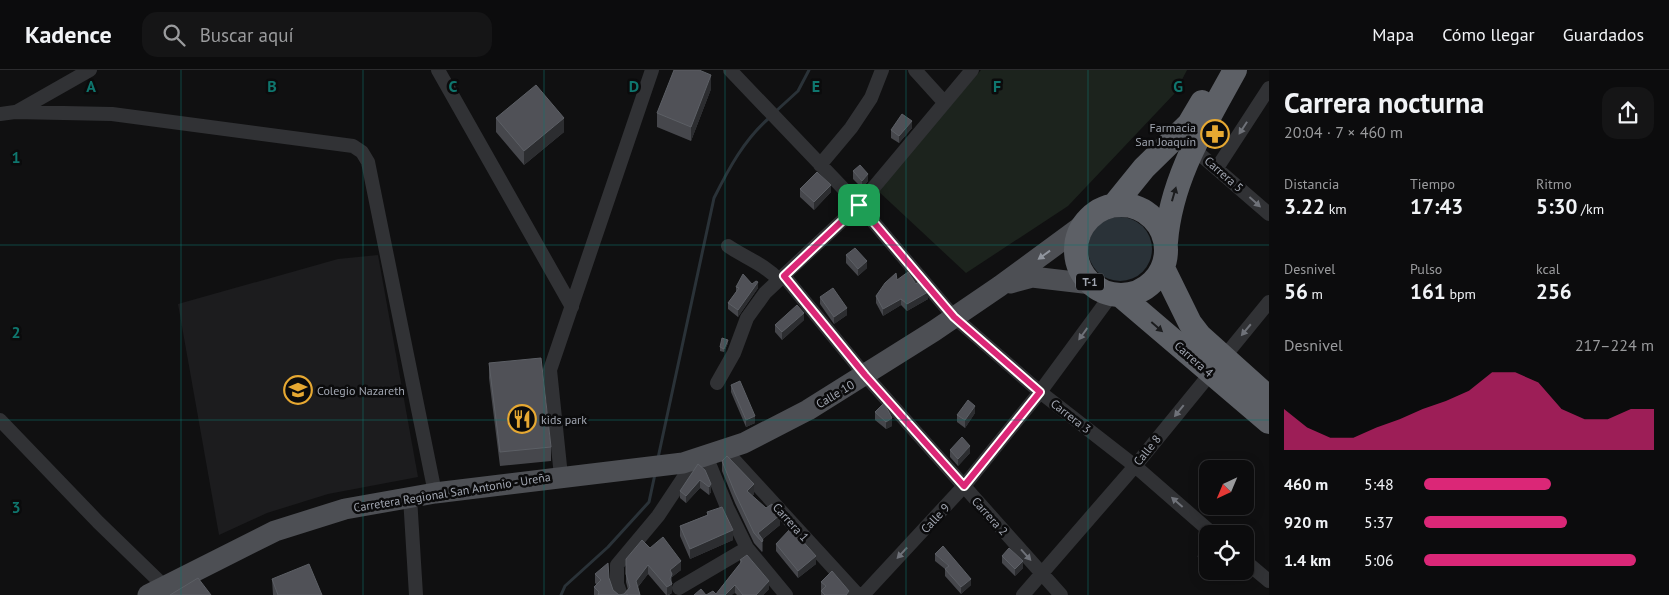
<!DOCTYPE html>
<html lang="es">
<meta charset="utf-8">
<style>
body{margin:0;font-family:"PT Sans",sans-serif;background:#151516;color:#f1f3f6;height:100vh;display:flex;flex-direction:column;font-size:19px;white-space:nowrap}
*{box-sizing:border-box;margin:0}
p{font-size:16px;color:#9a9b9d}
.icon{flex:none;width:28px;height:28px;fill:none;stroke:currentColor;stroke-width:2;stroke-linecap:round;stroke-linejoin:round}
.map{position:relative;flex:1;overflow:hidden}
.side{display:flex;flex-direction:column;background:#0c0c0d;width:400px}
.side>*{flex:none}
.needle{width:32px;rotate:224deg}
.buttons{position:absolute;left:1199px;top:390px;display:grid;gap:10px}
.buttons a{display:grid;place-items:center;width:55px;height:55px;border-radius:10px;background:#0c0c0d;box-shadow:0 2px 12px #0003,0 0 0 1px #2c2c2e;font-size:25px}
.pin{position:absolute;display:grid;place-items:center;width:42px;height:42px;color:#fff;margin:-21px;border-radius:10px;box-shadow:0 2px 8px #0006}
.round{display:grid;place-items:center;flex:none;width:52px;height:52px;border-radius:15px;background:#151516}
.overview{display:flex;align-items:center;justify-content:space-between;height:85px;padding:0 15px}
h1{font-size:28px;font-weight:800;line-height:38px}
.stats{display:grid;grid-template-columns:repeat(3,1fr);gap:8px;height:85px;padding:5px 15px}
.stats div{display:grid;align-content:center}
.stats b{font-size:21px;font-weight:800}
.stats small{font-size:14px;font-weight:400}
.stats p{font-size:14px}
.chart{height:140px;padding:10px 15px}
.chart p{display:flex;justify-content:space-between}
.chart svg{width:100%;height:90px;margin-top:5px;fill:#db2777;opacity:.7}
ul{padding:0 15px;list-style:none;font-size:16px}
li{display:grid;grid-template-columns:80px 60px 1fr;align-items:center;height:38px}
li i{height:12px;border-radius:6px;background:#db2777}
header{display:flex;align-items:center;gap:30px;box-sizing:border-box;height:70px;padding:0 25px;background:#0c0c0d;border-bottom:1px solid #2c2c2e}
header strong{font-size:24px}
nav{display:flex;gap:28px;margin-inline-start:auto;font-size:18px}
.search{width:350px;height:45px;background:#151516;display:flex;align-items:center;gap:12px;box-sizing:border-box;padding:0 18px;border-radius:15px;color:#9a9b9d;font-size:19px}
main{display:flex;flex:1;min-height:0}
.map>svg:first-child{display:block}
.built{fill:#1c1c1e}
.green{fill:#1c231d}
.water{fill:#2a3238}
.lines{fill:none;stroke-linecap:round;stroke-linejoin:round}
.stream{stroke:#2a3238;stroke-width:3}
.street{stroke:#313235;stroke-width:14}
.primary{stroke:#4d4f54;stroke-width:21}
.highway{stroke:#5d6066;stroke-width:24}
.wall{fill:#46474c}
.shaded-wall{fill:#2c2d30}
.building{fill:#505157;stroke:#5c5f65}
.oneway{fill:#6f7279}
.oneway2{fill:#1b1c1e}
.oneway3{fill:#90959e}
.route-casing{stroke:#fff;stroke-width:10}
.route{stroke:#db2777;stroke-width:6}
.grid{fill:none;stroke:#0f766e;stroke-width:1;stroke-opacity:0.55}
.labels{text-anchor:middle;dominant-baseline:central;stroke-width:5;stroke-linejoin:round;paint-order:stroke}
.shield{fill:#0b0b0c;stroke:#747880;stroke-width:1}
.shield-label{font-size:11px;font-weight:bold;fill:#a1a6b1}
.poi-label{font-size:12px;fill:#a1a6b1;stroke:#0b0b0c;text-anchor:start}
.street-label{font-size:12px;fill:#a1a6b1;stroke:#0b0b0c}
.grid-label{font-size:16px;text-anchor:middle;font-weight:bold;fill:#0f766e;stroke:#0b0b0c;stroke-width:5;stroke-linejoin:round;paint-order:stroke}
</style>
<header>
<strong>Kadence</strong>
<div class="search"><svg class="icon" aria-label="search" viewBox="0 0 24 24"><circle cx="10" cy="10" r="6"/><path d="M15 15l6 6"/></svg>Buscar aquí</div>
<nav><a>Mapa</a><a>Cómo llegar</a><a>Guardados</a></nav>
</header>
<main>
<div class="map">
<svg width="1269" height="525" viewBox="0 0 1269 525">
<rect width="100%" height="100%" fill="#101011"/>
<path class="built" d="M378 185 418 407 328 424 267 443 219 465 178 234 338 189Z"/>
<path class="green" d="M981 0H1187L1175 23 1068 136 966 203 877 120Z"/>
<path class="water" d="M1088 179a32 32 0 1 1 64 0a32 32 0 1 1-64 0Z"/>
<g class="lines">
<path class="stream" d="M775 42 798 21 809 0
M658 388 714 128C729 98 744 70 769 48
M561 525 565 516 608 477 649 432 655 404"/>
<path class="street" d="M438 0 572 237
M730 0 859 135 954 247 1040 322 1135 396 1213 464
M915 0 944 32
M16 42 90 0
M0 44 15 42 112 44 353 76 362 82 368 92 435 423
M1188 74 1269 144
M820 95 851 58 871 28 882 0
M1217 98 1269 18
M728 176C746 188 764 194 779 210
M784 206 865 305 1061 525
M717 313 734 283 747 248 765 223 859 135 972 0
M0 350 98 452 164 516
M725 380 858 525
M706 386 727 437 747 478 786 525
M561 406 550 300 652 0
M410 427 416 525
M1245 491 1269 511
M679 518 747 478
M621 525 617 514V495L658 446 696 389
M863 525 964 416 1040 322 1112 224
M1023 525 1135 396 1269 232"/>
<path class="primary" d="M1010 213 1032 207 1092 214
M148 525 275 461 345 439 435 423 683 393 744 373 808 340 934 261 1000 216 1083 155"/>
<path class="highway" d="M1076 180a45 45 0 1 1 90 0a45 45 0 1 1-90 0Z
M1114 135 1144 98 1189 54 1202 32
M1166 172C1171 108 1205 55 1235 0
M1163 198 1190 253 1200 266 1269 328
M1120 225 1269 352"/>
</g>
<path class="wall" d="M711 19 691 71 657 57V43Z
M496 48 564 62 524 95 496 62Z
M912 58 899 73 891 68V60Z
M853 101 868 111 862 118 853 109Z
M800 119 831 122 814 140 800 127Z
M846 185 867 198 858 206 846 193Z
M897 210 928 229 907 241 901 235 883 246 876 233V226Z
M752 214 758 218 738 247 728 239V233L736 222V217Z
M820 227 847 245 834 254 820 234Z
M804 250 782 270 775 262V255Z
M728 273 724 282 720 281V277Z
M489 293 551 377V391L500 396 489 308Z
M731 315 755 353 746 357 731 322Z
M875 342 892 356 886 359 875 350Z
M975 343 965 358 957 352V345Z
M950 380 970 383 958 396 950 387Z
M722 391 754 424 752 426 780 455 763 469V480L762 482 754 473 735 433 722 401Z
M698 394 711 422 709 425 700 418 686 433 680 428V421Z
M707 442 733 470 690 489 680 466V456L707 445Z
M776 474 816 494 798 508 776 481Z
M1208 475 1207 507 1198 493V486Z
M650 478 681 500 672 507V523L669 525H666L648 504 638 517 640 525H594V517L597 515 595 513V504L609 508 613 520 619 525 624 524 628 520 626 512V489Z
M935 484 971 515 961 524 945 506V499L935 491Z
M1002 486 1023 498 1015 506 1002 493Z
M740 490 769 519 763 525H737L735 523 706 525 716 524 740 494Z
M272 509 322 525H273Z
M821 512 849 525H821Z"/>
<path class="shaded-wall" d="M711 5V19L691 71V57Z
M564 48V62L524 95V81Z
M912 51V58L899 73V66Z
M868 104V111L862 118V111Z
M831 115V122L814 140V132Z
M867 191V198L858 206V199Z
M758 212V218L738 247V240Z
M928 222V229L907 241V234Z
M901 229V235L883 246V239Z
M847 238V245L834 254V247Z
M804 243V250L782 270V262Z
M728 270V273L724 282V279Z
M975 336V343L965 358V350Z
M755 346V353L746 357V350Z
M892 348V356L886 359V352Z
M970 376V383L958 396V389Z
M700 410V418L686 433V426Z
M711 414V422L709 425V417Z
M754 414V424L747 431V421Z
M780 445V455L760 471 758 463Z
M733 460V470L690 489V479Z
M763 470V480L762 482V472Z
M816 486V494L798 508V501Z
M681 491V500L672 507V513L671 515 672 514V523L667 525V517L670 500Z
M1023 491V498L1015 506V499Z
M648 495V504L636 519V511Z
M1208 499V501H1212L1207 507Z
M971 509V515L961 524V517Z
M769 511V519L763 525H756Z
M735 515V523L732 525H725Z"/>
<path class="building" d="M674 0H699L711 5 691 57 657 43Z
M536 15 564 48 524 81 496 48Z
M902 44 912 51 899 66 891 60Z
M860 95 868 104 862 111 853 101Z
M817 102 831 115 814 132 800 119Z
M855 178 867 191 858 199 846 185Z
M908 202 916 214 918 212 928 222 907 234 901 229 883 239 876 226 885 213 896 203 897 210Z
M743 204 752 214 756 211 758 212 738 240 728 233 739 218 736 217Z
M833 218 847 238 834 247 820 227Z
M797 235 804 243 782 262 775 255Z
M722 268 728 270 724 279 720 277Z
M541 288 551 377 500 382 489 293Z
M740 311 755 346 746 350 731 315Z
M968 330 975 336 965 350 957 345Z
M884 333 892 348 886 352 875 342Z
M962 367 970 376 958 389 950 380Z
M727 386 754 414 747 421 766 438 772 434 780 445 758 463 763 470 762 472 754 463 735 423 722 391Z
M698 394 705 400 711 414 709 417 700 410 686 426 680 421Z
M722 437 733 460 690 479 680 456 708 445 707 442Z
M791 458 816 486 798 501 776 474Z
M663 467 681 491 670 500 672 504 670 509 672 514 667 517 648 495 636 511 640 525H628L627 524 626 525H598L599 522 594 517 601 510 595 504 608 493 609 508 613 520 619 525 624 524 630 517 626 504V489L642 470 650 478Z
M1208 475V499L1207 500 1198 486Z
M943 476 971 509 961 517 945 499 949 496 935 484Z
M1009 478 1023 491 1015 499 1002 486Z
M747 485 769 511 756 525H743L735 515 725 525H694L701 519 706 525 713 521 716 524 742 491 740 490Z
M309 494 322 525H278L272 509Z
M832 501 849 521 846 525H825L821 521 826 516 821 512Z
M198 508 211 525H170Z"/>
<defs><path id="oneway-solid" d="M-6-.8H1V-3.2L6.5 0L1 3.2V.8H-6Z" transform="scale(1.25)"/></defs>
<g class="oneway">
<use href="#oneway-solid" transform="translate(1243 58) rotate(123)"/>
<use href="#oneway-solid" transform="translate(1255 132) rotate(42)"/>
<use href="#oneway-solid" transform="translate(1246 260) rotate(130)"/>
<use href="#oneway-solid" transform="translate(1083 264) rotate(126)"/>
<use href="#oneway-solid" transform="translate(1179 341) rotate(129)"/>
<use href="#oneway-solid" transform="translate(1177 432) rotate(-139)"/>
<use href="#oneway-solid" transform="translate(902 483) rotate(133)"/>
<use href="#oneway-solid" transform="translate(1026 485) rotate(48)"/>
</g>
<g class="oneway2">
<use href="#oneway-solid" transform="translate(1174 124) rotate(-74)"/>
<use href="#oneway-solid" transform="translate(1157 257) rotate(41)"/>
</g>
<use class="oneway3" href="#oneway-solid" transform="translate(1044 185) rotate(144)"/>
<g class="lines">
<defs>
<path id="route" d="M859 135 954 247 1040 322 964 416 865 305 784 206Z"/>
</defs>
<use href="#route" class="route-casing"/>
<use href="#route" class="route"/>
</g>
<path class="grid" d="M181 0V525M363 0V525M544 0V525M725 0V525M906 0V525M1088 0V525M0 175H1269M0 350H1269"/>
<defs>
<symbol id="pharmacy-ring" viewBox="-11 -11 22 22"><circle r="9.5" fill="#0b0b0c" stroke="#e6a832" stroke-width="1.5"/><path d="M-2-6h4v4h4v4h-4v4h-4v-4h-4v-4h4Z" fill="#e6a832"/></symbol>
<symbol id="school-ring" viewBox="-11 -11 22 22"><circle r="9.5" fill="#0b0b0c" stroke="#e6a832" stroke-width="1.5"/><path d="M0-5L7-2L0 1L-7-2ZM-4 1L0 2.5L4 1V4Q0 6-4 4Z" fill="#e6a832"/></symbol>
<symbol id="restaurant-ring" viewBox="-11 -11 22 22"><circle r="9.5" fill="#0b0b0c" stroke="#e6a832" stroke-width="1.5"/><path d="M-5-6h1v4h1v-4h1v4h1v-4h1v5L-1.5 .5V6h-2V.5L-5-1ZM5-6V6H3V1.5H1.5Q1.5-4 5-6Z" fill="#e6a832"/></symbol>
</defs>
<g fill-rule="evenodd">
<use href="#pharmacy-ring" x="1199" y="48" width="32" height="32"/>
<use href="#school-ring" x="282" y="304" width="32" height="32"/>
<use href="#restaurant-ring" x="506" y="333" width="32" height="32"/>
</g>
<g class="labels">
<rect class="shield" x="1076" y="203.5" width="28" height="17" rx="4"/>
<g class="shield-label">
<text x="1090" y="212">T-1</text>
</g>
<g class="poi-label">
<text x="1196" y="57" text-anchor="end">Farmacia<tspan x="1196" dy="14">San Joaquín</tspan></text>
<text x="317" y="320">Colegio Nazareth</text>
<text x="541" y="349">kids park</text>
</g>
<g class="street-label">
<text transform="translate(1224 104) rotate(41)">Carrera 5</text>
<text transform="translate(1194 289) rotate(41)">Carrera 4</text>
<text transform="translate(835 324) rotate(-31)">Calle 10</text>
<text transform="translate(1071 346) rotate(38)">Carrera 3</text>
<text transform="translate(1147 380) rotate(-51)">Calle 8</text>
<text transform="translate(452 422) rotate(-9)">Carretera Regional San Antonio - Ureña</text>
<text transform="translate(990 446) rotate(48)">Carrera 2</text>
<text transform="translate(935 448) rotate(-47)">Calle 9</text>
<text transform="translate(791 452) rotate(48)">Carrera 1</text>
</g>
</g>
<g class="grid-label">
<text x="91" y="22">A</text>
<text x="272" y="22">B</text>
<text x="453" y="22">C</text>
<text x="634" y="22">D</text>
<text x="816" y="22">E</text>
<text x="997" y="22">F</text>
<text x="1178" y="22">G</text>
<text x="16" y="93">1</text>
<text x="16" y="268">2</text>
<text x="16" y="443">3</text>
</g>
</svg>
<div class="buttons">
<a><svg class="needle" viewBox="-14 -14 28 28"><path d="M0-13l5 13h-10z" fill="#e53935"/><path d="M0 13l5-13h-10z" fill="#9a9b9d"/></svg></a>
<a><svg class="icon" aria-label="locate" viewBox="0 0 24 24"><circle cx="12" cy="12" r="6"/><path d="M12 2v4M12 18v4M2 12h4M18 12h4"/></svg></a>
</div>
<div class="pin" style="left:859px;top:135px;background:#1e9e55"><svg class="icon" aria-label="arrive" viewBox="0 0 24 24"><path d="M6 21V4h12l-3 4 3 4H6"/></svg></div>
</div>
<section class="side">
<div class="overview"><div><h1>Carrera nocturna</h1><p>20:04 · 7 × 460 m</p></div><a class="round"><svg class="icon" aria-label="share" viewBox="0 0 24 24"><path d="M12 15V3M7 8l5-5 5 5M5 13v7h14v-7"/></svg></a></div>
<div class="stats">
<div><p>Distancia</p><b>3.22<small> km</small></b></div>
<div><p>Tiempo</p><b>17:43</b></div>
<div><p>Ritmo</p><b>5:30<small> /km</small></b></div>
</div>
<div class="stats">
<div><p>Desnivel</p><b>56<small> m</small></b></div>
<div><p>Pulso</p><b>161<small> bpm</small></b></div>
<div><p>kcal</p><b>256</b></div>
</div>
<div class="chart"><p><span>Desnivel</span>217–224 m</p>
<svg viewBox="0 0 160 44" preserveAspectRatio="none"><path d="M0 44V24L10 33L20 38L30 38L40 33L50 29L60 24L70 20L80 15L90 6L100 6L110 11L120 24L130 29L140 29L150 24L160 24V44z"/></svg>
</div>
<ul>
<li><b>460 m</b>5:48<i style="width:55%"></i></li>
<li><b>920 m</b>5:37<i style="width:62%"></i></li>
<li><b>1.4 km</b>5:06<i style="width:92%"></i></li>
</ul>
</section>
</main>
